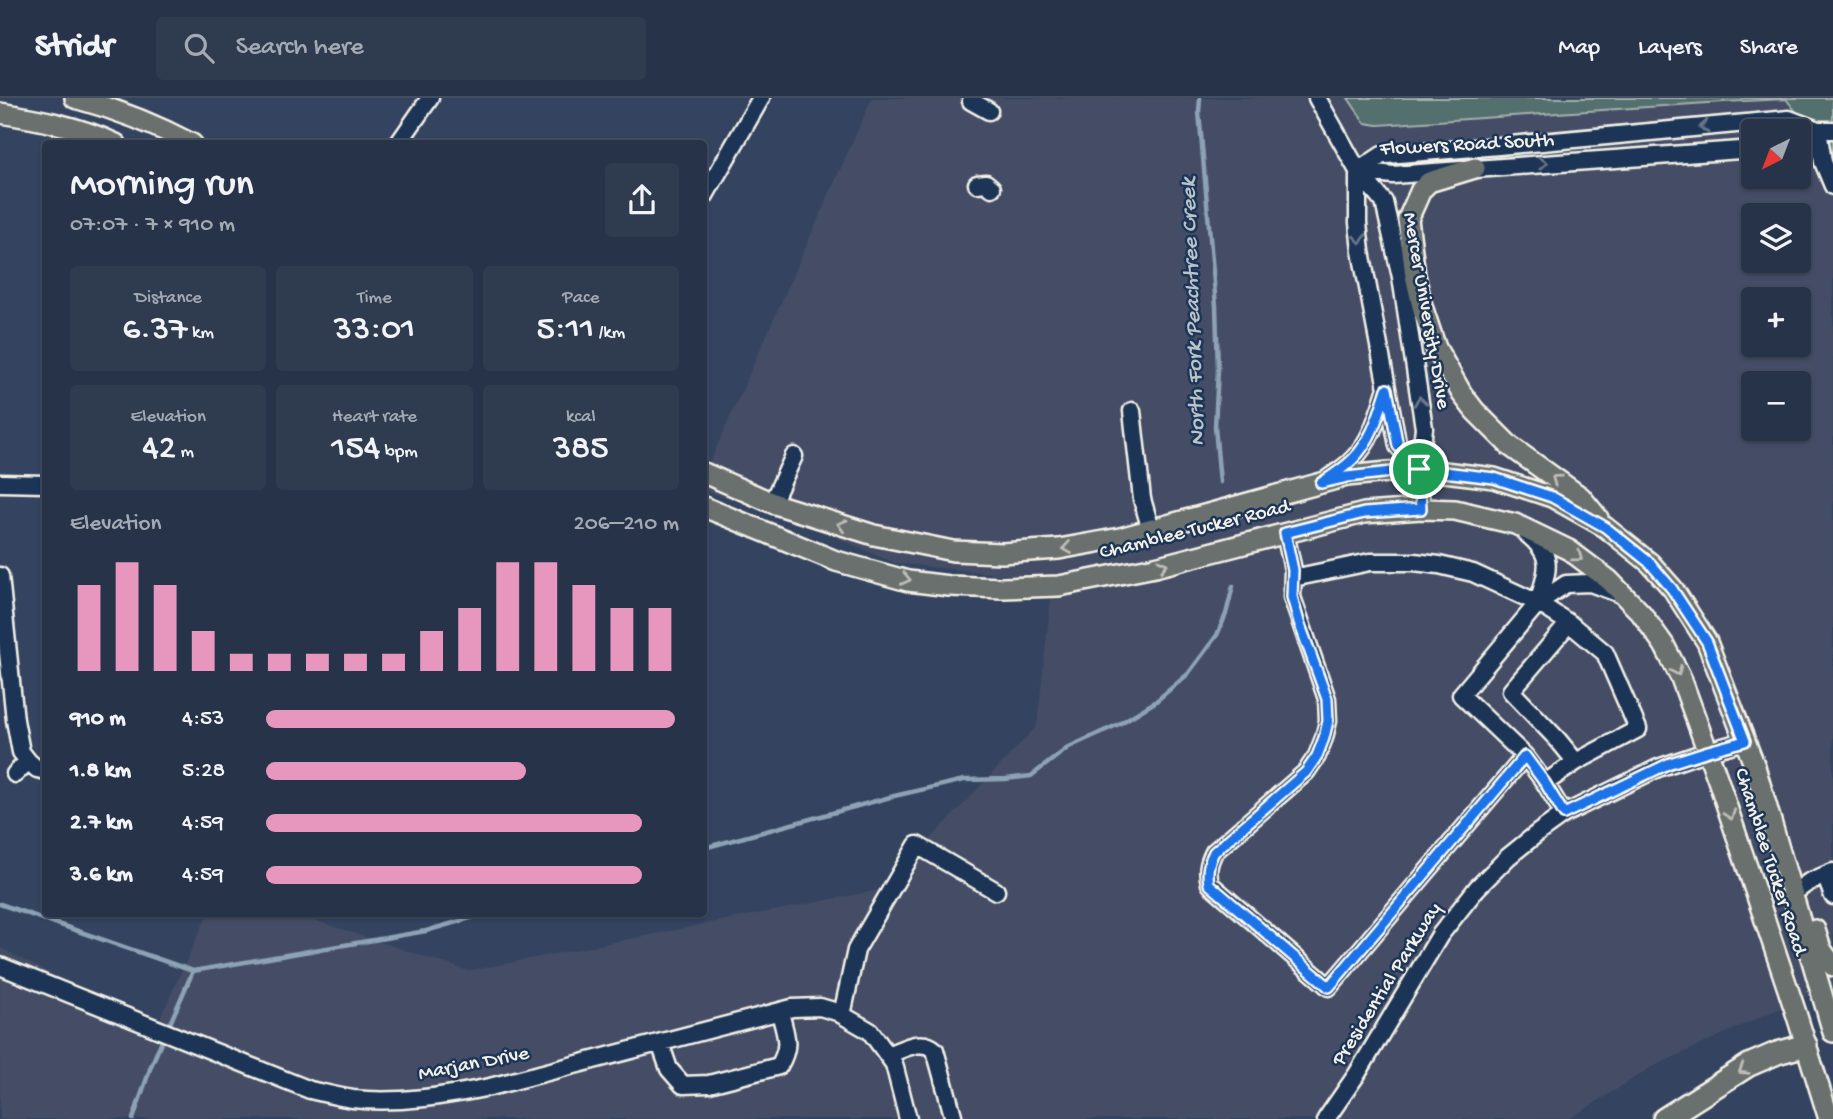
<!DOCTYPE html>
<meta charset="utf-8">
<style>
body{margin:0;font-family:"Gochi Hand",sans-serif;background:#2f3b4f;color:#f1f3f6;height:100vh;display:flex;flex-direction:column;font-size:26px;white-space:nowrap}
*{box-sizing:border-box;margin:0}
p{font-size:23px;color:#a4aab4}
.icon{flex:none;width:38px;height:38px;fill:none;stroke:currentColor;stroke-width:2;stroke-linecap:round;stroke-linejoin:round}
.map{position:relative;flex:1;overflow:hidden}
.drawer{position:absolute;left:42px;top:42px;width:665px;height:777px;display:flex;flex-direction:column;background:#273348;border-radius:7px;box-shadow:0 2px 5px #0004,0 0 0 2px #434e60}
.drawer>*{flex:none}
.needle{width:46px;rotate:222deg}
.controls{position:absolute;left:1741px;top:21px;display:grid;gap:14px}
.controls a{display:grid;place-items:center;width:70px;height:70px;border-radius:7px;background:#273348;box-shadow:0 2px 5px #0004,0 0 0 2px #434e60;font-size:35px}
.pin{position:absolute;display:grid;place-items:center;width:60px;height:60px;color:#fff;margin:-30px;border:4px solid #fff;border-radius:50%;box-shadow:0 2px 7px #0007}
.round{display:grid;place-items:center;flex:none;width:74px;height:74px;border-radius:7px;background:#2f3b4f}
.headline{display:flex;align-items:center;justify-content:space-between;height:119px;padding:0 28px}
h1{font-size:38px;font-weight:600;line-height:52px}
.metrics{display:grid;grid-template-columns:repeat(3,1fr);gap:10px;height:119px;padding:7px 28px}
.metrics div{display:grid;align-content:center;border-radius:7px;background:#2f3b4f;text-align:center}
.metrics b{font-size:35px;font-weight:600}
.metrics small{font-size:19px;font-weight:400}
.metrics p{font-size:19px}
.chart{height:196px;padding:14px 28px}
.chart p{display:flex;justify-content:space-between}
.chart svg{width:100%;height:126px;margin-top:7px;stroke:#e797bd;stroke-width:6}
ul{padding:0 28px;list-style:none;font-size:23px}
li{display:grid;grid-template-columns:112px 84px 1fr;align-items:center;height:52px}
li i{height:18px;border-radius:9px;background:#e797bd}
header{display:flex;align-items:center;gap:42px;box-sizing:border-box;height:98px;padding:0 35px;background:#273348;border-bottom:2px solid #434e60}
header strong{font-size:33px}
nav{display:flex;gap:38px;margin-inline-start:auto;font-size:24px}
.search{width:490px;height:63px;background:#2f3b4f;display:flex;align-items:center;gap:18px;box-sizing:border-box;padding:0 24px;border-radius:7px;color:#a4aab4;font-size:26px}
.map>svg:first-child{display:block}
.built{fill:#444e66;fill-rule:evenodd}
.green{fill:#536f6e;stroke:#a4b0ab;stroke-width:2}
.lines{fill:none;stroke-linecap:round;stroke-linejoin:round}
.stream{stroke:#8da2b4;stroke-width:4.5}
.minor-casing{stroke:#f4f1e8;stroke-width:21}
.major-casing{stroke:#f4f1e8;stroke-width:24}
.highway-casing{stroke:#f4f1e8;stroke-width:26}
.minor{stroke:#1d3557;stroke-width:16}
.major{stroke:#6a706d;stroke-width:19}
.highway{stroke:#6a706d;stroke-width:21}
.oneway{stroke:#68778a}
.oneway2{stroke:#bdbdb7}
.route-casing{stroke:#fff;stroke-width:14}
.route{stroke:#1a73e8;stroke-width:9}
.labels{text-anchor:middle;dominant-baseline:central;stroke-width:5;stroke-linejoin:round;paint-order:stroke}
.street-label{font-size:21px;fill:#f4f1e8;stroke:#1d3557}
.water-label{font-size:23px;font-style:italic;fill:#b8c3ca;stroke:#1d3557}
</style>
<header>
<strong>Stridr</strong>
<div class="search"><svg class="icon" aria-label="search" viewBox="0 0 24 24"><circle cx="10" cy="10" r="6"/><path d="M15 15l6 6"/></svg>Search here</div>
<nav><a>Map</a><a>Layers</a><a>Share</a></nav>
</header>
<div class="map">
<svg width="1833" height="1021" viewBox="0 0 1833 1021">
<rect width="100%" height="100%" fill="#344460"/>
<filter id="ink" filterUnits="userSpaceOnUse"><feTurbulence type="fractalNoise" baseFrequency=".0143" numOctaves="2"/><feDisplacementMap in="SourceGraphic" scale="14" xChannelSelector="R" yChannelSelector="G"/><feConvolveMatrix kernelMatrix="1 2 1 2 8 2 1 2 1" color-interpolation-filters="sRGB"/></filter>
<g filter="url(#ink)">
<path class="built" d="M872 0H1348L1365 25 1786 1 1833 60V894L1810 896 1650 970 1569 1021H0V850L156 929 208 816H295L468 873 884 791 1037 628 1053 482 895 465 772 412 704 393V378ZM1754 33H1799V79H1754ZM1754 117H1799V163H1754ZM1754 201H1799V247H1754ZM1754 285H1799V331H1754Z"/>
<path class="green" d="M1348 0H1833V60L1786 1 1723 4 1378 27 1365 25Z"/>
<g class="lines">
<path class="stream" d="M1200 0 1199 14 1216 208 1218 272 1215 329 1220 384
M704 750 894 698 964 682 1006 681 1031 678 1069 649 1119 626 1155 604 1188 576 1217 537 1226 516 1233 488
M0 806 193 873 426 833 484 816
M168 930 193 873
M133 1021 151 968 164 938"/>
<defs>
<path id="minor" d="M1317 0 1358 73 1384 104 1401 179 1424 330 1419 371 1421 411
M971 3 989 13
M1818 32 1823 64 1833 88
M398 46 430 0
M1799 47 1818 32
M1358 73 1382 57H1386L1499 48 1789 21 1818 32H1833
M1358 73 1393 77 1754 51
M1358 73V125L1361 153 1398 348 1419 371
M977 86 986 85 992 90
M704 99 761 0
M1132 313 1142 401 1151 432
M1326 382C1334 376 1345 370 1352 362 1371 344 1378 318 1386 293
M0 385 46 386
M772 405 794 358
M1285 435 1293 472 1292 499 1327 601 1328 623 1324 640 1317 658 1306 674 1214 754C1208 766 1207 773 1210 786L1329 889 1525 658
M1527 436C1557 460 1546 474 1538 505
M0 478 15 622 21 654 28 663 37 671 46 673
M1293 480 1370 464H1414L1439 467 1473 475 1538 505 1569 525 1605 555 1638 631 1576 664 1545 685
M1569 525 1511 593 1558 642 1576 664
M15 676 28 663
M1564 716 1545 685 1525 658 1461 597 1538 505 1566 486 1590 485 1623 497
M1825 777 1833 798
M1793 795 1809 784 1833 774
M0 868 310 992C324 995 339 999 353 1001 398 1006 446 998 490 989L792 910 820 909 837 914 870 933 894 966 908 1021
M842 917 856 852 917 747 996 793
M660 945 669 971 683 987 709 986 779 968C792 946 785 937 780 914
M887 957C902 952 922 939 935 952L954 1021
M1326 1021 1357 976 1440 837 1477 790 1508 759 1539 734 1564 716 1658 670 1708 653 1745 643"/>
<path id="major" d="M75 0C116 11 154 26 192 46
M0 15C39 21 80 29 116 46
M1475 70 1429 84 1421 92 1408 121 1415 177 1422 208 1436 250 1462 296 1475 313 1510 348 1581 399 1598 420
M704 375 775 406 874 437 953 453 1002 455 1059 451 1120 440 1347 378 1419 371 1494 380 1552 399 1605 429 1650 465 1673 491 1707 544 1755 669 1833 934
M704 409 836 463 908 483 949 488 1003 490 1059 488 1155 469 1364 415 1421 411 1455 412 1515 426 1569 452 1609 482 1641 515 1664 547 1681 580 1718 682 1796 915 1829 1021
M1815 832 1821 851 1833 868"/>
<path id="highway" d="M1664 1021 1749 967 1777 955 1806 947"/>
</defs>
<use href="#minor" class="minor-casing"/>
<use href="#major" class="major-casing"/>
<use href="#highway" class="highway-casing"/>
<use href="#minor" class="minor"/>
<use href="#major" class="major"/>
<use href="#highway" class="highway"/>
</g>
<defs><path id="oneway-chevron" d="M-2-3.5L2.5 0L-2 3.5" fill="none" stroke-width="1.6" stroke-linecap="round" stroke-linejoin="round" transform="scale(1.75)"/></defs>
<g class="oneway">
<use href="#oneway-chevron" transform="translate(1704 29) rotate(175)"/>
<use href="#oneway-chevron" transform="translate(1543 65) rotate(-4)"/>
<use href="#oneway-chevron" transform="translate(1360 141) rotate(83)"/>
<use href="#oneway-chevron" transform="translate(1420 303) rotate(-98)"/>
</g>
<g class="oneway2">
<use href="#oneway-chevron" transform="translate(1556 381) rotate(-144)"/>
<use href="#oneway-chevron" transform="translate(842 427) rotate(-163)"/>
<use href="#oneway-chevron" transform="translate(1067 450) rotate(171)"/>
<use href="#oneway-chevron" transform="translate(1578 459) rotate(36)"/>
<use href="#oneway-chevron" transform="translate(1163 467) rotate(-14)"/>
<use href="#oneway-chevron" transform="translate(906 481) rotate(12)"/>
<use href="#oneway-chevron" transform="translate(1677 573) rotate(64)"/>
<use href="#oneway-chevron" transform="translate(1730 717) rotate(72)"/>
<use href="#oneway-chevron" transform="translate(1743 972) rotate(149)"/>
</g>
</g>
<g class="lines" filter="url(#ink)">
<defs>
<path id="route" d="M1419 371 1347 379 1321 385C1332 378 1344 370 1353 361 1372 342 1379 316 1387 291L1398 348 1419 371 1421 411 1364 415 1285 435 1293 472 1292 499 1299 524 1327 601 1328 623 1324 640 1317 658 1306 674 1214 754C1208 766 1207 773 1209 786L1329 889 1525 658 1545 685 1564 716 1670 665 1708 653 1745 643 1707 544 1672 491 1650 465 1605 429 1552 399 1494 380 1419 371"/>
</defs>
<use href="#route" class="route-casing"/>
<use href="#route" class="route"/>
</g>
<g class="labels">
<g class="street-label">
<text transform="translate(1467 48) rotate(-3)">Flowers Road South</text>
<text transform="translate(1425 213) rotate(80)">Mercer University Drive</text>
<text transform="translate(1195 433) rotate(-14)">Chamblee Tucker Road</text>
<text transform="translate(1769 764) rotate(72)">Chamblee Tucker Road</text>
<text transform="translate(1388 887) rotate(-58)">Presidential Parkway</text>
<text transform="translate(474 967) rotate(-11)">Marjan Drive</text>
</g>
<g class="water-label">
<text transform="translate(1194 214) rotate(-92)">North Fork Peachtree Creek</text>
</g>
</g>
</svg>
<div class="controls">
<a><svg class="needle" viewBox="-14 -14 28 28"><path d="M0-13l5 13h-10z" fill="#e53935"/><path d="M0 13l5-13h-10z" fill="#a4aab4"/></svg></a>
<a><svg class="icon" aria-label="layers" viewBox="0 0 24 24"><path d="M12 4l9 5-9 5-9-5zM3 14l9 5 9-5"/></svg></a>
<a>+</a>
<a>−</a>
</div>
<div class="pin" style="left:1419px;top:371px;background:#1e9e55"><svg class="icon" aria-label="arrive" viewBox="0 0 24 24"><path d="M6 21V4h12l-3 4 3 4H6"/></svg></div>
<section class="drawer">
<div class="headline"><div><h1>Morning run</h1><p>07:07 · 7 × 910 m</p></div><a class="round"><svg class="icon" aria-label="share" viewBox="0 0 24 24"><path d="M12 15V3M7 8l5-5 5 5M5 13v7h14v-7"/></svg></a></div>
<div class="metrics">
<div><p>Distance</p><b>6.37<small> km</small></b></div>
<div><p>Time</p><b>33:01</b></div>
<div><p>Pace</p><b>5:11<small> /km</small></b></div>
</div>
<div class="metrics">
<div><p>Elevation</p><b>42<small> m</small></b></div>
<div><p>Heart rate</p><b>154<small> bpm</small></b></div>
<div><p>kcal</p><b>385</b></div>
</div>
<div class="chart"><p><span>Elevation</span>206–210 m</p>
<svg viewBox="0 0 160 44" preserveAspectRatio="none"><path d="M5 44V14M15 44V6M25 44V14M35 44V30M45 44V38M55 44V38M65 44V38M75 44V38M85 44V38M95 44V30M105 44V22M115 44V6M125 44V6M135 44V14M145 44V22M155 44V22"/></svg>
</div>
<ul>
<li><b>910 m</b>4:53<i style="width:99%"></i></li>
<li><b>1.8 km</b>5:28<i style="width:63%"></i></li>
<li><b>2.7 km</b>4:59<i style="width:91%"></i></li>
<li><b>3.6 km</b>4:59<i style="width:91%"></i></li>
</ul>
</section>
</div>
